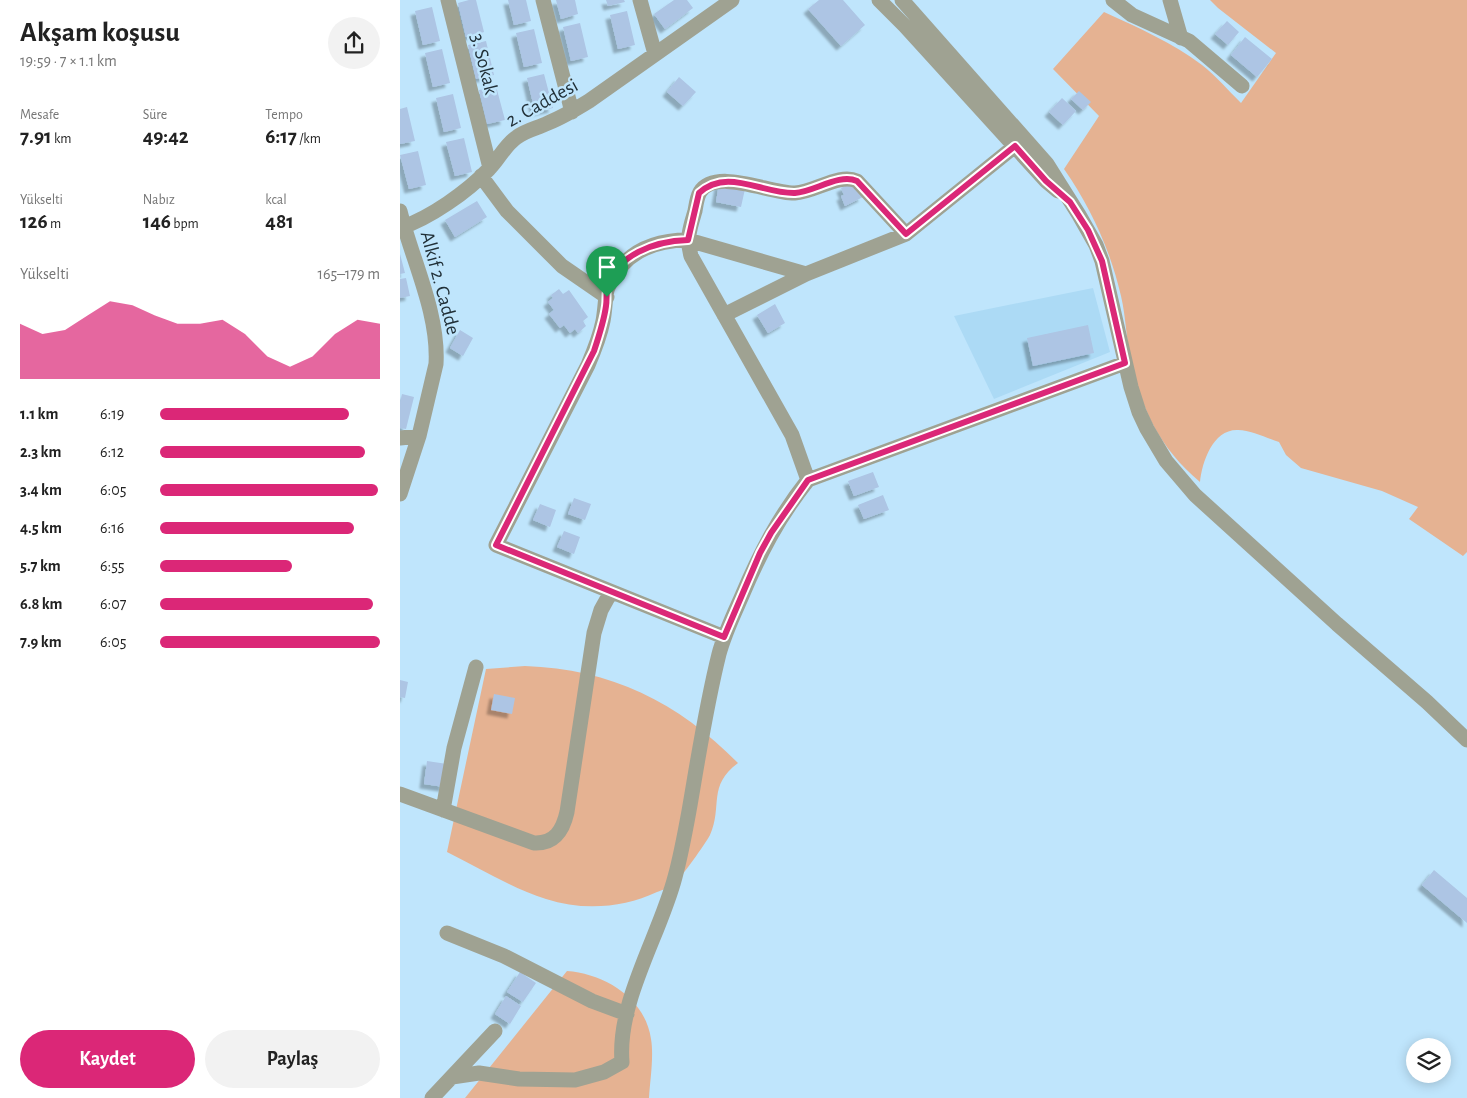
<!DOCTYPE html>
<html lang="tr">
<meta charset="utf-8">
<style>
body{margin:0;font-family:"Alegreya Sans",sans-serif;background:#f2f2f2;color:#222;height:100vh;display:flex;flex-direction:column;font-size:19px;white-space:nowrap}
*{box-sizing:border-box;margin:0}
p{font-size:16px;color:#767676}
.icon{flex:none;width:28px;height:28px;fill:none;stroke:currentColor;stroke-width:2;stroke-linecap:round;stroke-linejoin:round}
.map{position:relative;flex:1;overflow:hidden}
.side{display:flex;flex-direction:column;background:#fff;width:400px}
.side>*{flex:none}
.fabs{position:absolute;left:1006px;top:1038px;display:grid;gap:10px}
.fabs a{display:grid;place-items:center;width:45px;height:45px;border-radius:50%;background:#fff;box-shadow:0 2px 12px #0003;font-size:25px}
.pin{position:absolute;display:grid;place-items:center;width:42px;height:42px;color:#fff;margin:-51px -21px;border-radius:50% 50% 50% 0;rotate:-45deg;box-shadow:0 0 5px #0007}
.pin .icon{rotate:45deg}
.round{display:grid;place-items:center;flex:none;width:52px;height:52px;border-radius:26px;background:#f2f2f2}
.summary{display:flex;align-items:center;justify-content:space-between;height:85px;padding:0 20px}
h1{font-size:28px;font-weight:600;line-height:38px}
.metrics{display:grid;grid-template-columns:repeat(3,1fr);gap:8px;height:85px;padding:5px 20px}
.metrics div{display:grid;align-content:center}
.metrics b{font-size:21px;font-weight:600}
.metrics small{font-size:14px;font-weight:400}
.metrics p{font-size:14px}
.chart{height:140px;padding:10px 20px}
.chart p{display:flex;justify-content:space-between}
.chart svg{width:100%;height:90px;margin-top:5px;fill:#db2777;opacity:.7}
.action{display:flex;gap:10px;margin-top:auto;padding:10px 20px}
.action a{flex:1;height:58px;border-radius:30px;background:#db2777;color:#fff;font-size:20px;font-weight:600;line-height:58px;text-align:center}
.action a+a{background:#f2f2f2;color:#222}
ul{padding:0 20px;list-style:none;font-size:16px}
li{display:grid;grid-template-columns:80px 60px 1fr;align-items:center;height:38px}
li i{height:12px;border-radius:6px;background:#db2777}
main{display:flex;flex:1;min-height:0}
.map>svg:first-child{display:block}
.built{fill:#acdaf5}
.green{fill:#e5b292}
.building{fill:#adc5e4;filter:url(#shadow)}
.lines{fill:none;stroke-linecap:round;stroke-linejoin:round}
.minor{stroke:#9fa292;stroke-width:15}
.route-casing{stroke:#fff;stroke-width:10}
.route{stroke:#db2777;stroke-width:6}
.labels{text-anchor:middle;dominant-baseline:central;stroke-width:5;stroke-linejoin:round;paint-order:stroke}
.street-label{font-size:20px;fill:#213038;stroke:#bfe5fc}
</style>
<main>
<section class="side">
<div class="summary"><div><h1>Akşam koşusu</h1><p>19:59 · 7 × 1.1 km</p></div><a class="round"><svg class="icon" aria-label="share" viewBox="0 0 24 24"><path d="M12 15V3M7 8l5-5 5 5M5 13v7h14v-7"/></svg></a></div>
<div class="metrics">
<div><p>Mesafe</p><b>7.91<small> km</small></b></div>
<div><p>Süre</p><b>49:42</b></div>
<div><p>Tempo</p><b>6:17<small> /km</small></b></div>
</div>
<div class="metrics">
<div><p>Yükselti</p><b>126<small> m</small></b></div>
<div><p>Nabız</p><b>146<small> bpm</small></b></div>
<div><p>kcal</p><b>481</b></div>
</div>
<div class="chart"><p><span>Yükselti</span>165–179 m</p>
<svg viewBox="0 0 160 44" preserveAspectRatio="none"><path d="M0 44V17L10 22L20 20L30 13L40 6L50 8L60 13L70 17L80 17L90 15L100 22L110 33L120 38L130 33L140 22L150 15L160 17V44z"/></svg>
</div>
<ul>
<li><b>1.1 km</b>6:19<i style="width:86%"></i></li>
<li><b>2.3 km</b>6:12<i style="width:93%"></i></li>
<li><b>3.4 km</b>6:05<i style="width:99%"></i></li>
<li><b>4.5 km</b>6:16<i style="width:88%"></i></li>
<li><b>5.7 km</b>6:55<i style="width:60%"></i></li>
<li><b>6.8 km</b>6:07<i style="width:97%"></i></li>
<li><b>7.9 km</b>6:05<i style="width:100%"></i></li>
</ul>
<div class="action"><a>Kaydet</a><a>Paylaş</a></div>
</section>
<div class="map">
<svg width="1067" height="1098" viewBox="0 0 1067 1098">
<defs>
<filter id="shadow"><feDropShadow dx="-4.5" dy="4.5" stdDeviation="1" flood-color="#0004"/></filter>
</defs>
<rect width="100%" height="100%" fill="#bfe5fc"/>
<path class="built" d="M693 288 710 352 594 399 554 316Z"/>
<path class="green" d="M810 0H1067V552L1063 556 1009 519 1018 507 982 491 901 468 886 455 879 442C866 438 851 430 838 430 813 429 802 462 800 482 760 448 741 410 731 359 726 339 726 317 721 296 710 249 691 208 664 169L699 116 653 69 704 12C737 27 773 43 802 65 816 76 828 90 841 103L876 53 818 8Z
M125 666C211 669 278 702 338 763 307 786 323 806 310 835 305 844 282 877 274 884 270 887 263 890 257 892 223 908 183 911 146 899 112 888 79 868 47 852L86 669Z
M167 971C205 974 245 998 251 1039 254 1056 250 1081 249 1098H65Z"/>
<path class="building" d="M69 0H76L84 32 66 37 58 3Z
M108 0H126L131 21 114 25Z
M156 0H175L178 14 161 19Z
M206 0H224L225 2 208 6Z
M274 0H287L293 8 265 29 254 14Z
M419 0H443L465 25 441 46 408 9Z
M32 7 40 41 23 45 15 11Z
M227 11 235 45 218 49 210 15Z
M827 21 839 32 828 45 815 34Z
M180 23 188 57 171 61 163 27Z
M134 29 142 63 124 67 116 33Z
M845 37 872 59 857 77 831 55Z
M86 41 94 75 76 79 68 45Z
M42 49 50 83 33 87 25 53Z
M144 74 153 108 135 112 127 78Z
M279 77 296 92 283 106 267 92Z
M96 86 105 120 87 124 79 90Z
M679 91 691 102 683 110 671 99Z
M53 94 61 128 44 132 36 98Z
M662 98 676 111 663 125 649 112Z
M7 107 15 141 0 144V109Z
M64 138 72 172 55 176 46 142Z
M18 151 26 185 9 189 0 155Z
M453 182 463 197 445 206 441 196 444 195 441 188Z
M319 184 345 189 341 207 316 202Z
M77 201 87 217 55 237 45 220Z
M0 254 5 273 0 274Z
M6 278 10 296 0 298V279Z
M159 289 163 294 169 290 188 317 183 321 186 326 178 333 175 329 170 333 164 325 160 328 149 314 154 310 148 302 153 298 151 295Z
M375 304 385 323 368 333 357 315Z
M688 325 694 353 633 366 627 338Z
M60 330 73 338 63 356 50 348Z
M2 394 14 397 6 429 0 428V402Z
M473 472 479 487 454 496 448 481Z
M483 495 489 510 464 519 458 505Z
M174 498 191 504 185 520 168 514Z
M140 504 156 510 150 527 133 520Z
M164 531 180 537 174 554 157 547Z
M0 680 8 682 5 698 0 697Z
M94 694 115 698 112 714 91 710Z
M27 761 47 764 44 787 24 784Z
M1034 870 1067 898V923L1022 885Z
M120 972 136 983 123 1002 107 992Z
M106 996 121 1006 110 1024 95 1014Z"/>
<g class="lines">
<path class="minor" d="M48 0 90 168
M143 0 172 112
M240 0 255 54
M479 0 505 26 646 181 658 191
M502 0 647 164 679 215 696 245 702 261 731 387 739 412 747 429 766 461 795 495 937 624 1027 702 1067 740
M713 0 732 15 789 41 842 86
M770 0 781 38
M81 176 107 211 162 266 207 297
M0 211C12 260 39 313 36 364L19 436 0 494
M0 228C30 218 67 192 89 169 99 159 105 145 117 137 126 130 138 128 148 123 163 117 176 109 189 101L332 0
M324 315 406 274 506 234 615 146
M0 438 19 436
M408 480 392 435 291 256C286 238 290 228 295 211 296 205 297 197 300 192 316 167 371 194 395 193 415 192 439 173 457 181L506 234
M324 637 96 545 188 365C194 351 200 336 203 321 205 311 205 300 207 290 209 284 213 278 216 273 233 248 260 240 288 240L406 274
M0 794 134 843C155 844 163 830 167 812L194 633 201 610 211 592
M43 810 54 748 76 667
M47 933 104 956 192 1001 227 1014
M52 1077 79 1073 119 1079 175 1080 204 1072 222 1062C217 1001 260 935 275 877 281 855 285 833 289 811 298 759 306 706 319 654 324 635 333 616 341 598 360 553 378 518 408 480L725 363
M32 1098 95 1031"/>
</g>
<g class="lines">
<defs>
<path id="route" d="M615 146 646 181 670 202 688 230 702 261 725 363 408 480 371 533 360 553 324 637 96 545 194 351C199 336 204 321 206 306 207 301 206 295 207 290 215 254 256 241 288 240L299 193C327 167 362 194 395 193 414 192 439 173 457 181L506 234Z"/>
</defs>
<use href="#route" class="route-casing"/>
<use href="#route" class="route"/>
</g>
<g class="labels">
<g class="street-label">
<text transform="translate(84 64) rotate(76)">3. Sokak</text>
<text transform="translate(142 103) rotate(-29)">2. Caddesi</text>
<text transform="translate(40 283) rotate(75)">Alkif 2. Cadde</text>
</g>
</g>
</svg>
<div class="fabs">
<a><svg class="icon" aria-label="layers" viewBox="0 0 24 24"><path d="M12 4l9 5-9 5-9-5zM3 14l9 5 9-5"/></svg></a>
</div>
<div class="pin" style="left:207px;top:297px;background:#1e9e55"><svg class="icon" aria-label="arrive" viewBox="0 0 24 24"><path d="M6 21V4h12l-3 4 3 4H6"/></svg></div>
</div>
</main>
